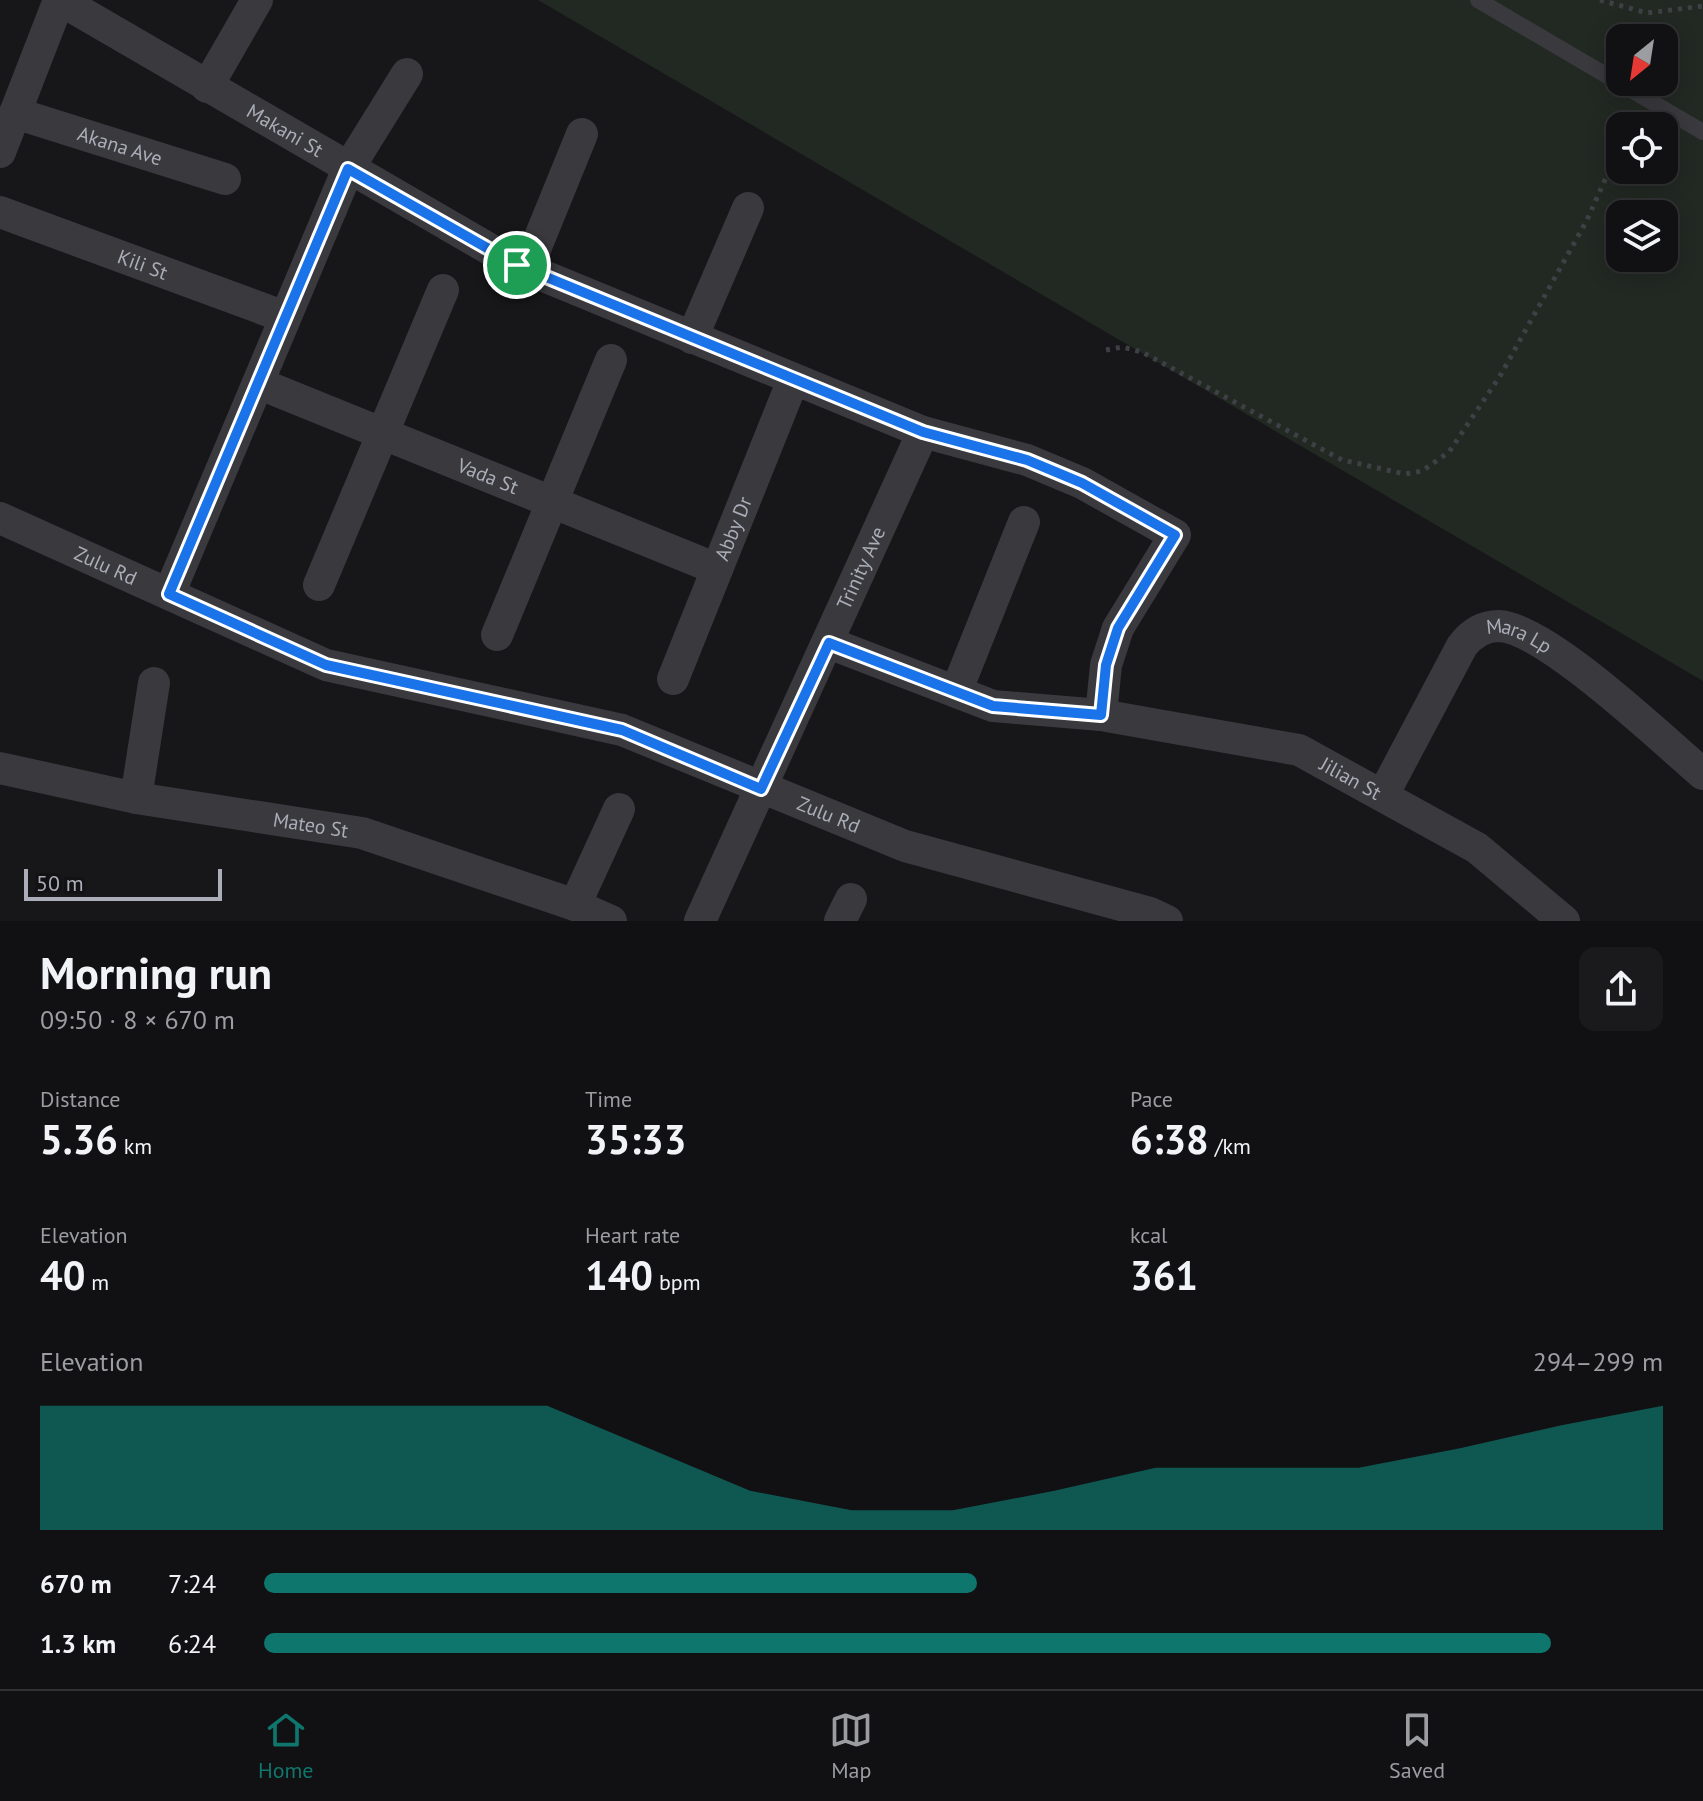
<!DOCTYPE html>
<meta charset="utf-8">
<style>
body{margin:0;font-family:"PT Sans",sans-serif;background:#1a1a1c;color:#f1f3f6;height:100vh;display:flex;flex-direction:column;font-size:30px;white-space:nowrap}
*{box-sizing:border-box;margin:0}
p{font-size:26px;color:#9c9da0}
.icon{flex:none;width:44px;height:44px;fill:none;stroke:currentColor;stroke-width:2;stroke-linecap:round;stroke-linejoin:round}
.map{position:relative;height:921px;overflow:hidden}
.side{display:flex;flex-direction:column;background:#111113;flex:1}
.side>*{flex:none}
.needle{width:52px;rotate:210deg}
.fabs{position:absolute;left:1606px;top:24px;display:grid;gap:16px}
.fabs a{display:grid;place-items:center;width:72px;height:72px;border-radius:16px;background:#111113;box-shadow:0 4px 20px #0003,0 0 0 2px #303133;font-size:40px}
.scale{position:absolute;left:24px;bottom:20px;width:198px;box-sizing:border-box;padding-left:8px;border:4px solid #abaeb8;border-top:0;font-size:22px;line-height:28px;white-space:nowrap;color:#abaeb8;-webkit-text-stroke:6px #121214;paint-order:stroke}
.pin{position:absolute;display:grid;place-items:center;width:68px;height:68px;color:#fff;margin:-34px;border:4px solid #fff;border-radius:50%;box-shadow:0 2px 8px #0007}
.round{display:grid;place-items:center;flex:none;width:84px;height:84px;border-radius:16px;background:#1a1a1c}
.summary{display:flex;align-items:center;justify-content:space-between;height:136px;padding:0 40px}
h1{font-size:44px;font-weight:700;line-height:60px}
.metrics{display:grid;grid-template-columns:repeat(3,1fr);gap:12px;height:136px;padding:8px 40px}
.metrics div{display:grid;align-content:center}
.metrics b{font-size:40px;font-weight:700}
.metrics small{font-size:22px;font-weight:400}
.metrics p{font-size:22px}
.chart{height:224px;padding:16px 40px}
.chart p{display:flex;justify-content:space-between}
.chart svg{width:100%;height:144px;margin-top:8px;fill:#0f766e;opacity:.7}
ul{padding:0 40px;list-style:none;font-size:26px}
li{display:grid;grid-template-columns:128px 96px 1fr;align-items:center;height:60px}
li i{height:20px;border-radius:10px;background:#0f766e}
.tab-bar{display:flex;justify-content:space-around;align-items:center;height:112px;border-top:2px solid #303133;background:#111113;font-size:22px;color:#9c9da0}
.tab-bar a{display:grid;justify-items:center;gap:4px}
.tab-bar .selected{color:#0f766e}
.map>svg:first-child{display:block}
.green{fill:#222923;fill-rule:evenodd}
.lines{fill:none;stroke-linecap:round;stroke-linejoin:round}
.path{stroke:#3f4045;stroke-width:5;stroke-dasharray:4 6;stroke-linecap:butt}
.service{stroke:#39393e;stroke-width:16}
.minor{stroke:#39393e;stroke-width:32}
.route-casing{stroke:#fff;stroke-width:16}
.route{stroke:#1a73e8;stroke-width:10}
.labels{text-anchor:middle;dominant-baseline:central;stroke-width:7;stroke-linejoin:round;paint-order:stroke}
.street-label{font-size:20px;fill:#abaeb8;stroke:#121214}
</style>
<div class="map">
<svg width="1703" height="921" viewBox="0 0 1703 921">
<rect width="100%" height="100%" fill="#171719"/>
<path class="green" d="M538 0H1703V681ZM1620 38H1664V82H1620ZM1620 126H1664V170H1620ZM1620 214H1664V258H1620Z"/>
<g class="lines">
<path class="path" d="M1600 0 1647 13 1703 6
M1629 126 1634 114
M1106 350 1122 347 1142 352 1342 460 1405 474 1422 471 1449 452 1500 376 1587 220 1620 146"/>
<path class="service" d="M1478 0 1703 132"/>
<g class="minor">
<path id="s1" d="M60 0 517 265 923 432 1027 460 1082 483 1175 535 1118 628 1106 665 1101 715"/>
<path d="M207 87 257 0"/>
<path id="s2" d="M15 113 225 179"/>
<path d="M0 152 59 0"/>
<path id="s3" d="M0 212 285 317"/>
<path d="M527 269 582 134"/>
<path d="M692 338 748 208"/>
<path id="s4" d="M258 383 717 569"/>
<path id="s5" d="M0 518 326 665 622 730 905 846 1150 913 1167 921"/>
<path d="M319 585 443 290"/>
<path d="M169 594 348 169 407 74"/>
<path d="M497 635 611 360"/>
<path id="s6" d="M829 643 993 706 1101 715 1299 750 1477 848 1564 921"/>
<path id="s7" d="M673 679 793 380"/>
<path d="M956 692 1024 522"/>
<path id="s8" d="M0 768 136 798 362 833 575 905 611 921"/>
<path id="s9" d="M1383 795 1462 646C1471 634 1483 626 1499 626 1546 628 1663 740 1703 774"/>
<path d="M136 798 154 683"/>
<path d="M575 905 619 809"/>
<path id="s10" d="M700 921 923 432"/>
<path d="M840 921 851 899"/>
</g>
</g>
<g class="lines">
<defs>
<path id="route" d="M348 169 517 265 923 432 1027 460 1082 483 1175 535 1118 628 1106 665 1101 715 993 706 829 643 761 789 622 730 326 665 169 594Z"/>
</defs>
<use href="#route" class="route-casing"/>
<use href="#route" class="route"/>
</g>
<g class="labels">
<g class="street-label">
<text stroke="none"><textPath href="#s1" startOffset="260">Makani St</textPath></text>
<text stroke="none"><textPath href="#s2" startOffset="110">Akana Ave</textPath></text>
<text stroke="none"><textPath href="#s3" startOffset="152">Kili St</textPath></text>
<text stroke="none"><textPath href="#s4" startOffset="248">Vada St</textPath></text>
<text stroke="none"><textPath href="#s7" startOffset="162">Abby Dr</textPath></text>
<text stroke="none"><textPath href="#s5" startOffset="116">Zulu Rd</textPath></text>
<text stroke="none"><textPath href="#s10" startOffset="388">Trinity Ave</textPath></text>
<text stroke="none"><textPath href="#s9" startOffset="234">Mara Lp</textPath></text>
<text stroke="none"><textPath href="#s6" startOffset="544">Jilian St</textPath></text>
<text stroke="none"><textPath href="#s5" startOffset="884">Zulu Rd</textPath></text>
<text stroke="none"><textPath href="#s8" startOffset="316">Mateo St</textPath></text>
</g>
</g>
</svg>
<div class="fabs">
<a><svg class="needle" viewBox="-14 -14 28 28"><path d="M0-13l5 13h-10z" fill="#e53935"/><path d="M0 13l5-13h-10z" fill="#9c9da0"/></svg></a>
<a><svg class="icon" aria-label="locate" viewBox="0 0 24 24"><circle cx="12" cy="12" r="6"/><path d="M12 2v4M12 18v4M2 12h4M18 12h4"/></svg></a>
<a><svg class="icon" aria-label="layers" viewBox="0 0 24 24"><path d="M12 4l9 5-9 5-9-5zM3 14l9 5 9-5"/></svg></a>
</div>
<div class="scale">50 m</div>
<div class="pin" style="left:517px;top:265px;background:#1e9e55"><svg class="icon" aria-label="arrive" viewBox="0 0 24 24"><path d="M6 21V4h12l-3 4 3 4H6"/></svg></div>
</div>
<section class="side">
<div class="summary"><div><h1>Morning run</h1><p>09:50 · 8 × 670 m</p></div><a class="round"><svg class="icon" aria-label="share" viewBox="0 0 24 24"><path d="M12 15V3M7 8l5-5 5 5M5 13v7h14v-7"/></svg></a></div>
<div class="metrics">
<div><p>Distance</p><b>5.36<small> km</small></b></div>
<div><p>Time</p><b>35:33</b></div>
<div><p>Pace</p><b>6:38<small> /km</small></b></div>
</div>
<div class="metrics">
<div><p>Elevation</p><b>40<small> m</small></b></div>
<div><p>Heart rate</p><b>140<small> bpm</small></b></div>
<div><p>kcal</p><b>361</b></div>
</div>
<div class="chart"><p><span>Elevation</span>294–299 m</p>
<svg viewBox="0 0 160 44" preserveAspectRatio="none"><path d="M0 44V6L10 6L20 6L30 6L40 6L50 6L60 19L70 32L80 38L90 38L100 32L110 25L120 25L130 25L140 19L150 12L160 6V44z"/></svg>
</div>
<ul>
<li><b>670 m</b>7:24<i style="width:51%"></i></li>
<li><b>1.3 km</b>6:24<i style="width:92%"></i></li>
</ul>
</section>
<nav class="tab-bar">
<a class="selected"><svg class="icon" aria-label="home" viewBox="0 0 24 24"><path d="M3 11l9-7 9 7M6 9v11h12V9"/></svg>Home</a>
<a><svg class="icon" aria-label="map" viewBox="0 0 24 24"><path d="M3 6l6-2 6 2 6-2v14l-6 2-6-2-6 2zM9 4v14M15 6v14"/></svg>Map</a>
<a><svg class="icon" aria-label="saved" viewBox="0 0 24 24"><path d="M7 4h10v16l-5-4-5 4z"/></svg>Saved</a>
</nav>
